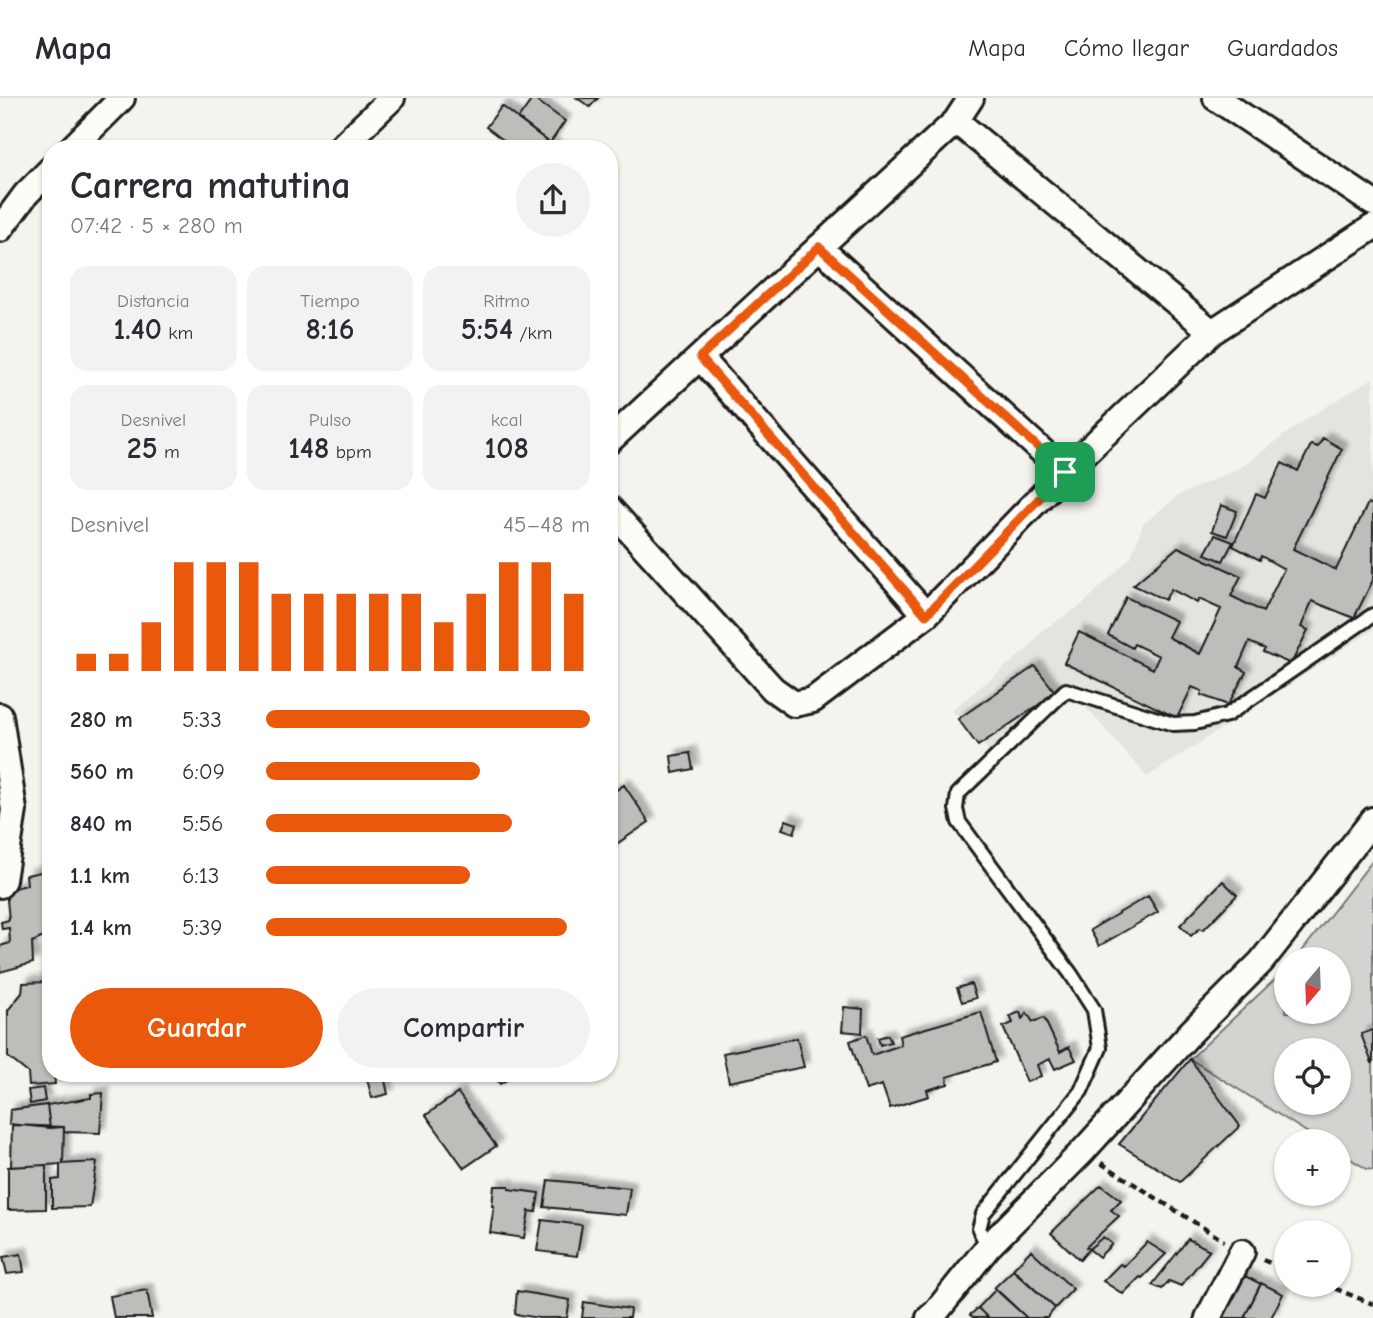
<!DOCTYPE html>
<html lang="es">
<meta charset="utf-8">
<style>
body{margin:0;font-family:"Comic Neue",sans-serif;background:#f2f2f3;color:#2b2b33;height:100vh;display:flex;flex-direction:column;font-size:26px;white-space:nowrap}
*{box-sizing:border-box;margin:0}
p{font-size:23px;color:#7c7c81}
.icon{flex:none;width:38px;height:38px;fill:none;stroke:currentColor;stroke-width:2;stroke-linecap:round;stroke-linejoin:round}
.map{position:relative;flex:1;overflow:hidden}
.details{position:absolute;left:42px;top:42px;width:576px;height:942px;display:flex;flex-direction:column;background:#fff;border-radius:28px;box-shadow:0 2px 5px #0004}
.details>*{flex:none}
.needle{width:46px;rotate:199deg}
.fabs{position:absolute;left:1274px;top:849px;display:grid;gap:14px}
.fabs a{display:grid;place-items:center;width:77px;height:77px;border-radius:50%;background:#fff;box-shadow:0 2px 5px #0004;font-size:35px}
.pin{position:absolute;display:grid;place-items:center;width:60px;height:60px;color:#fff;margin:-30px;border-radius:14px;box-shadow:0 4px 10px #0006}
.round{display:grid;place-items:center;flex:none;width:74px;height:74px;border-radius:37px;background:#f2f2f3}
.head{display:flex;align-items:center;justify-content:space-between;height:119px;padding:0 28px}
h1{font-size:38px;font-weight:700;line-height:52px}
.metrics{display:grid;grid-template-columns:repeat(3,1fr);gap:10px;height:119px;padding:7px 28px}
.metrics div{display:grid;align-content:center;border-radius:18px;background:#f2f2f3;text-align:center}
.metrics b{font-size:30px;font-weight:700}
.metrics small{font-size:19px;font-weight:400}
.metrics p{font-size:19px}
.chart{height:196px;padding:14px 28px}
.chart p{display:flex;justify-content:space-between}
.chart svg{width:100%;height:126px;margin-top:7px;stroke:#ea580c;stroke-width:6}
.cta{display:flex;gap:14px;margin-top:auto;padding:14px 28px}
.cta a{flex:1;height:80px;border-radius:42px;background:#ea580c;color:#fff;font-size:28px;font-weight:700;line-height:80px;text-align:center}
.cta a+a{background:#f2f2f3;color:#2b2b33}
ul{padding:0 28px;list-style:none;font-size:23px}
li{display:grid;grid-template-columns:112px 84px 1fr;align-items:center;height:52px}
li i{height:18px;border-radius:9px;background:#ea580c}
header{display:flex;align-items:center;gap:42px;box-sizing:border-box;height:98px;padding:0 35px;background:#fff;border-bottom:2px solid #e1e1e2}
header strong{font-size:33px}
nav{display:flex;gap:38px;margin-inline-start:auto;font-size:24px}
.map>svg:first-child{display:block}
.built{fill:#e4e3de}
.green{fill:#d4d3cf;stroke:#787876;stroke-width:2;fill-rule:evenodd}
.building{fill:#bebdba;stroke:#1c1c1c;stroke-width:2;filter:url(#shadow)}
.lines{fill:none;stroke-linecap:round;stroke-linejoin:round}
.lane-casing{stroke:#1c1c1c;stroke-width:18}
.street-casing{stroke:#1c1c1c;stroke-width:30}
.path{stroke:#1c1c1c;stroke-width:4.5;stroke-dasharray:7 5;stroke-linecap:butt}
.lane{stroke:#fdfcf7;stroke-width:12}
.street{stroke:#fdfcf7;stroke-width:24}
.route-casing{stroke:#fff;stroke-width:14}
.route{stroke:#ea580c;stroke-width:9}
</style>
<header>
<strong>Mapa</strong>
<nav><a>Mapa</a><a>Cómo llegar</a><a>Guardados</a></nav>
</header>
<div class="map">
<svg width="1373" height="1220" viewBox="0 0 1373 1220">
<defs>
<filter id="shadow"><feDropShadow dx="6" dy="-6" stdDeviation="2" flood-color="#0004"/></filter>
</defs>
<rect width="100%" height="100%" fill="#f4f3ee"/>
<filter id="ink" filterUnits="userSpaceOnUse"><feTurbulence type="fractalNoise" baseFrequency=".0143" numOctaves="2"/><feDisplacementMap in="SourceGraphic" scale="14" xChannelSelector="R" yChannelSelector="G"/><feConvolveMatrix kernelMatrix="1 2 1 2 8 2 1 2 1" color-interpolation-filters="sRGB"/></filter>
<g filter="url(#ink)">
<path class="built" d="M1373 280V532L1147 679 1077 599 992 656 952 612 1030 549 1041 533 1082 507 1131 459 1143 426 1179 397 1240 370 1308 320Z"/>
<path class="green" d="M1373 762V1072L1367 1071 1339 1054V1043H1321L1190 961 1286 871V914H1339V861H1296ZM1286 952H1339V1004H1286Z"/>
<path class="building" d="M533 0 565 23 550 45 518 21Z
M577 0H598L590 9Z
M502 8 550 45 558 51H515L486 29Z
M1323 340 1342 351 1293 451 1336 472 1368 405 1373 407V482L1354 520 1312 503 1301 529 1308 532 1291 566 1263 554 1265 551 1249 544 1238 569 1246 574 1228 607 1201 597 1202 593 1192 589 1177 620 1064 565 1079 534 1153 571 1159 558 1134 546 1132 550 1108 537 1126 499 1176 523 1168 539 1200 556 1221 511 1199 501 1197 505 1171 491 1165 502 1133 487 1178 449 1241 478 1231 498 1263 514 1284 471 1261 458 1260 462 1233 448 1256 396 1265 400 1282 365 1298 373 1311 347 1318 349Z
M1221 407 1237 413 1227 438 1212 433Z
M1215 437 1233 444 1223 463 1205 456Z
M1035 568 1056 595 978 648 958 621Z
M690 655 693 671 673 675 671 658Z
M624 687 649 724 609 751V697Z
M786 722 797 726 794 735 782 731Z
M51 772V836L32 844 33 865 0 874V848L10 845 9 830 2 831 1 824 9 822 6 792 27 787 26 777Z
M1223 783 1237 797 1203 832 1200 830 1191 838 1180 827Z
M1148 798 1158 814 1099 848 1090 832Z
M48 884 51 902V975H54L55 986 29 988 28 975 8 959V912L22 895 23 885Z
M971 886 976 900 962 904 957 890Z
M844 909 863 911 862 935 842 933Z
M981 914 996 964 947 979 948 986 927 992 929 998 890 1010 882 987 866 992 850 943 866 937 872 957 901 947 899 938Z
M1020 914 1022 921 1027 915 1033 924 1044 920 1060 954 1069 949 1076 962 1055 971 1050 961 1037 967 1041 978 1027 984 1003 929 1013 925 1010 918Z
M1373 932V965H1372L1361 936Z
M888 937 891 944 880 947 878 940Z
M797 940 804 969 729 984 723 955Z
M1190 961 1240 1028 1180 1084 1119 1046Z
M492 975H511L513 978 500 986Z
M384 978 388 996 372 1000 367 981Z
M43 990 45 1003 30 1006 28 992Z
M103 995 100 1035 64 1034V1029L50 1030 47 1007 91 1000V996Z
M458 995 496 1048 464 1070 426 1017Z
M47 1007 50 1030 9 1026 10 1012Z
M12 1027 64 1029 63 1066 11 1069Z
M97 1064 90 1109 52 1110V1082L60 1081V1066Z
M46 1067V1111L8 1112V1069Z
M548 1082 630 1090 626 1117 544 1109Z
M1101 1087 1121 1102 1111 1112 1119 1118 1086 1149 1089 1151 1080 1162 1051 1135Z
M494 1088H509V1091L539 1095 536 1114 529 1113 524 1140 490 1135 494 1108H492Z
M542 1122 582 1127 577 1158 537 1153Z
M1103 1139 1112 1146 1099 1159 1089 1151Z
M1188 1141 1210 1152 1181 1188 1169 1183 1162 1191 1152 1187Z
M1147 1144 1166 1156 1142 1180 1140 1179 1123 1196 1103 1183 1120 1166 1124 1168Z
M1031 1152 1073 1191 1055 1210 1013 1171Z
M21 1156 24 1174 7 1176 3 1159Z
M1013 1172 1055 1210 1047 1220H1027L994 1190Z
M1237 1174 1261 1186 1244 1220H1214Z
M1261 1185 1283 1196 1271 1220H1244Z
M996 1191 1010 1204 1027 1220H988L978 1210Z
M147 1192 152 1220H114L110 1198Z
M517 1193 570 1202 567 1220H539L515 1216Z
M584 1204 630 1211 629 1220H582Z
M978 1210 988 1220H974L970 1217Z"/>
<g class="lines">
<defs>
<path id="lane" d="M988 1149 979 1131 983 1116 1081 993 1100 950 1094 912 1071 876 959 724 956 711 958 696 1066 592 1173 626 1195 625 1227 617 1373 517"/>
<path id="street" d="M1216 0 1373 105
M956 23 1212 234
M71 51 122 0
M339 51 392 0
M0 131 26 96 51 71
M819 149 1065 374
M700 259 926 517
M609 343 956 23 971 0
M609 410 773 591 794 606 813 602 926 517 1065 374 1212 234 1373 129
M0 618 14 712 3 782 0 787
M929 1220 936 1214 988 1149 1083 1053 1192 933 1261 864 1373 722
M1208 1220 1242 1154"/>
</defs>
<use href="#lane" class="lane-casing"/>
<use href="#street" class="street-casing"/>
<path class="path" d="M1101 1065 1224 1143
M1263 1162 1286 1172
M1324 1186 1373 1206"/>
<use href="#lane" class="lane"/>
<use href="#street" class="street"/>
</g>
</g>
<g class="lines" filter="url(#ink)">
<defs>
<path id="route" d="M819 149 1065 374 926 517 700 259Z"/>
</defs>
<use href="#route" class="route-casing"/>
<use href="#route" class="route"/>
</g>
</svg>
<div class="fabs">
<a><svg class="needle" viewBox="-14 -14 28 28"><path d="M0-13l5 13h-10z" fill="#e53935"/><path d="M0 13l5-13h-10z" fill="#7c7c81"/></svg></a>
<a><svg class="icon" aria-label="locate" viewBox="0 0 24 24"><circle cx="12" cy="12" r="6"/><path d="M12 2v4M12 18v4M2 12h4M18 12h4"/></svg></a>
<a>+</a>
<a>−</a>
</div>
<div class="pin" style="left:1065px;top:374px;background:#1e9e55"><svg class="icon" aria-label="arrive" viewBox="0 0 24 24"><path d="M6 21V4h12l-3 4 3 4H6"/></svg></div>
<section class="details">
<div class="head"><div><h1>Carrera matutina</h1><p>07:42 · 5 × 280 m</p></div><a class="round"><svg class="icon" aria-label="share" viewBox="0 0 24 24"><path d="M12 15V3M7 8l5-5 5 5M5 13v7h14v-7"/></svg></a></div>
<div class="metrics">
<div><p>Distancia</p><b>1.40<small> km</small></b></div>
<div><p>Tiempo</p><b>8:16</b></div>
<div><p>Ritmo</p><b>5:54<small> /km</small></b></div>
</div>
<div class="metrics">
<div><p>Desnivel</p><b>25<small> m</small></b></div>
<div><p>Pulso</p><b>148<small> bpm</small></b></div>
<div><p>kcal</p><b>108</b></div>
</div>
<div class="chart"><p><span>Desnivel</span>45–48 m</p>
<svg viewBox="0 0 160 44" preserveAspectRatio="none"><path d="M5 44V38M15 44V38M25 44V27M35 44V6M45 44V6M55 44V6M65 44V17M75 44V17M85 44V17M95 44V17M105 44V17M115 44V27M125 44V17M135 44V6M145 44V6M155 44V17"/></svg>
</div>
<ul>
<li><b>280 m</b>5:33<i style="width:100%"></i></li>
<li><b>560 m</b>6:09<i style="width:66%"></i></li>
<li><b>840 m</b>5:56<i style="width:76%"></i></li>
<li><b>1.1 km</b>6:13<i style="width:63%"></i></li>
<li><b>1.4 km</b>5:39<i style="width:93%"></i></li>
</ul>
<div class="cta"><a>Guardar</a><a>Compartir</a></div>
</section>
</div>
